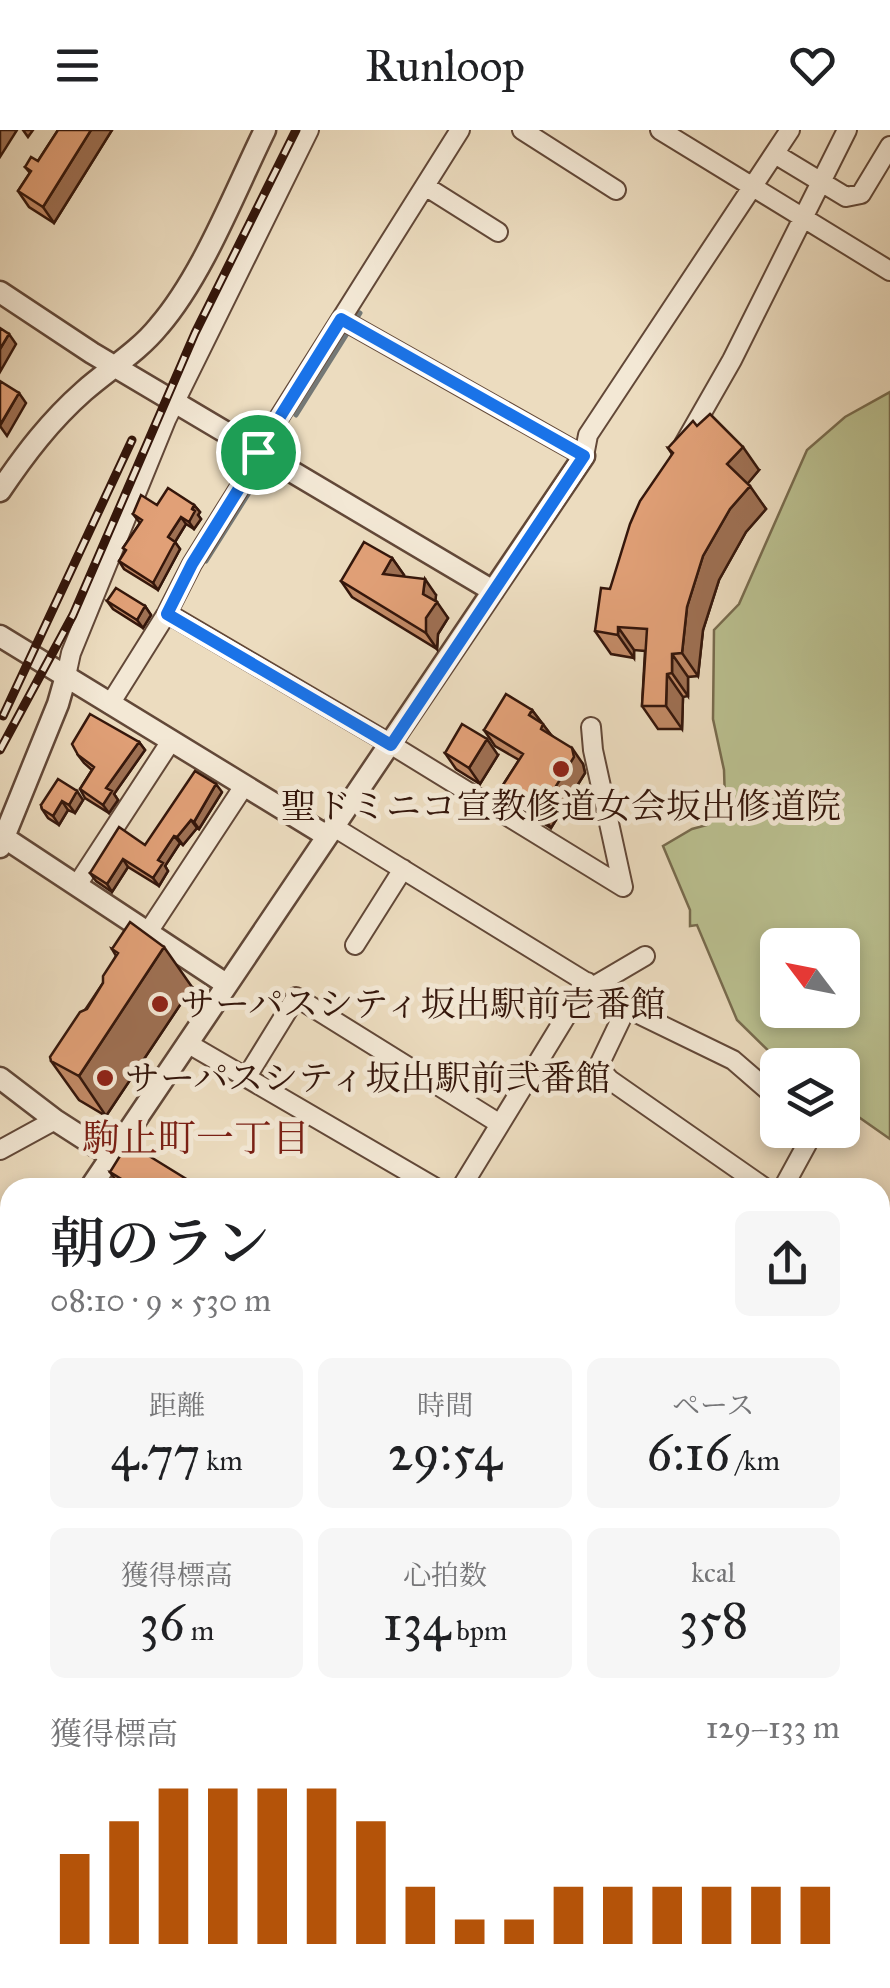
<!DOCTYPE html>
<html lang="ja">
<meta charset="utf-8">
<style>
body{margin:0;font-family:"IM FELL Great Primer","Noto Serif JP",serif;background:#f6f6f6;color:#202124;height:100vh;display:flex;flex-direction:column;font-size:38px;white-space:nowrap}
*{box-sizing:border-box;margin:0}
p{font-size:32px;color:#757577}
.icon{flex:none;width:55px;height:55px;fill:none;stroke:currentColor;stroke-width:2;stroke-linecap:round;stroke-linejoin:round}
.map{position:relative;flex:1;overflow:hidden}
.sheet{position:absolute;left:0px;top:1048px;width:890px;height:812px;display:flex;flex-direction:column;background:#fff;border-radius:30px 30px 0 0;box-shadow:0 5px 15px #0003}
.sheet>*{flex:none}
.needle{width:65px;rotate:302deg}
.tools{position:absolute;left:760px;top:798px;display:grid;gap:20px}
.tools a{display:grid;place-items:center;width:100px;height:100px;border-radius:15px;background:#fff;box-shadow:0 5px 15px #0003;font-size:50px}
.pin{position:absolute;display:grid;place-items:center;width:85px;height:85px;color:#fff;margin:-42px;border:5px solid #fff;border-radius:50%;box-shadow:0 2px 10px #0007}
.round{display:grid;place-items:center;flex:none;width:105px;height:105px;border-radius:15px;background:#f6f6f6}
.headline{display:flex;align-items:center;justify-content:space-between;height:170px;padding:0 50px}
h1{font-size:55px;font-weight:600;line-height:75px}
.stats{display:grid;grid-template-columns:repeat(3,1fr);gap:15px;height:170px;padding:10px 50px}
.stats div{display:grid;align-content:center;border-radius:15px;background:#f6f6f6;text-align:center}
.stats b{font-size:50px;font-weight:600}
.stats small{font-size:28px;font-weight:400}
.stats p{font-size:28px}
.chart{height:280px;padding:20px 50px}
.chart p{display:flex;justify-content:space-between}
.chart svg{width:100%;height:180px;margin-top:10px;stroke:#b45309;stroke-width:6}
header{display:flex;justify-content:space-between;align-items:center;height:130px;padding:0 50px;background:#fff;font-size:45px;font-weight:600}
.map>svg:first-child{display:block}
.green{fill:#bac090;stroke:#776b4e;stroke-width:2.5;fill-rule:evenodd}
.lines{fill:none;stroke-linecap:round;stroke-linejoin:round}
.stream{stroke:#747876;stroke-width:5}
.minor-casing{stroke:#624838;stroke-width:22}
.tertiary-casing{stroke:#624838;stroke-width:25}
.minor{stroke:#f3e8d5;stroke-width:18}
.tertiary{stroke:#f3e8d5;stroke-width:20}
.rail-casing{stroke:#34160b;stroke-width:9}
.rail{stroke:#f3e8d5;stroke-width:5;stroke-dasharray:15;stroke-linecap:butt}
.wall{fill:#c28a66;stroke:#34160b;stroke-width:2.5}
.shaded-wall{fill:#9e7053;stroke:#34160b;stroke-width:2.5}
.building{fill:#e1a077;stroke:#34160b;stroke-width:2.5}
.route-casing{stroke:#fff;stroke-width:20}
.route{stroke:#1a73e8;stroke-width:12}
.poi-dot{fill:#8f2418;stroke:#f3e8d5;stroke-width:4}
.labels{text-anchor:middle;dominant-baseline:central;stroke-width:10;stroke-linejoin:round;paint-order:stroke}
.poi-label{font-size:35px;fill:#34160b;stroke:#f3e8d5;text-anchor:start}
.neighbourhood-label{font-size:38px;fill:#7a1f14;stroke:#f3e8d5}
</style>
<header><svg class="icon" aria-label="menu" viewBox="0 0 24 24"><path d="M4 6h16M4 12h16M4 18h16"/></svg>Runloop<svg class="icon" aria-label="heart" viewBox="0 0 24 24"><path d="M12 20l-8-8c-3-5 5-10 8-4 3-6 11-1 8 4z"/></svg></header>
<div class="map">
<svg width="890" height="1858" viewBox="0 0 890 1858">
<rect width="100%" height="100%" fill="#ecdcbf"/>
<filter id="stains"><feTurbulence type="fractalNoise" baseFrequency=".002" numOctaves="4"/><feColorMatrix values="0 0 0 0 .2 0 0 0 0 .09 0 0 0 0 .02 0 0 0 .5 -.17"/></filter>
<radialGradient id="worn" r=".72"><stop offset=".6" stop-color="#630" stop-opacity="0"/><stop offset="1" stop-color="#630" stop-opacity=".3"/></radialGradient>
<path class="green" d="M890 262V1009L843 976 842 935H783L737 890 697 795 690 796V780L663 716 692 699 707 695 725 671 724 640 713 589 714 500 739 474 807 320 845 287ZM842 815V880H778V815Z
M209 1850H493L489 1858H205Z"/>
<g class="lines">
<path class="stream" d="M296 285 360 183
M206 431 252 358"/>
<defs>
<path id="minor" d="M522 0 616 60
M660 0 890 141
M775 24 846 67 861 64 890 16
M425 56 498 102
M341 189 584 326 588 305 790 0
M684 314 732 230 847 0
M167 483 382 609 623 757
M66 546 71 523 166 290 309 0
M110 574 167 483 192 434 248 344 258 321 460 0
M591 597 593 620 623 757
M334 697 620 873 623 885 600 933 601 940 610 950 765 1058
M77 755 171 611
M148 802 244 656
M355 815 403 739
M594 856 645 826
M622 876 733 930 778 969
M187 913 436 1058
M246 948 296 867 500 994
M0 1020 55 990
M461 1058 587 852
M783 1058 807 1014 805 1000
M880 1118 890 1123
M880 1370 890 1353
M880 1420 890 1423
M880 1511 890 1516
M0 1584 10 1567
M880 1639 890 1640
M0 1697 10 1704
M880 1757 890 1756
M0 1820 10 1800
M493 1858 497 1850"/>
<path id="tertiary" d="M0 162 92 223 493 461
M0 361C25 324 50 291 84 261 109 239 138 222 159 196 203 145 235 61 265 0
M0 506 327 706
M5 708 226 854
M0 717 58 574 66 546
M0 948 55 990 111 1026
M90 1058 584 326
M0 1193 10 1178
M0 1399 10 1405
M765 1850 779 1858"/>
</defs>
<use href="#minor" class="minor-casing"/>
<use href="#tertiary" class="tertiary-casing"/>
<use href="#minor" class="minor"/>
<use href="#tertiary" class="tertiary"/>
<defs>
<path id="rail" d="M3 586 132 310
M0 620 73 485 195 203 296 0"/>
</defs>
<use href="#rail" class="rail-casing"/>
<use href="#rail" class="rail"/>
</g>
<path class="wall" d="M58 0H112L54 93 29 77 18 61 30 43 25 37 38 31Z
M668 318 759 340 747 354 766 379 746 402 719 450 703 500 698 546 688 547V566L683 567 682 599H658L642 576 645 521 634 520V528L611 524 595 501 610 459 672 324Z
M157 375H194L200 382 198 385 201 389 194 399 186 394 175 412 180 419 158 460 124 439 119 431 126 421 123 418 140 393 133 384Z
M392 428 404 445 403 446 436 465 435 471 448 488 438 504 437 519 352 467 341 451Z
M107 471 145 476 151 485 143 498 113 479Z
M532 580 551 605 583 634 585 643 551 698 513 674 501 658 519 630 495 616 484 600Z
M139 612 145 620 114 664 118 670 109 683 85 668 80 659 92 640 84 633 78 625Z
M445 623 498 625 480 654 456 639Z
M222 662 199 699 197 698 183 715 180 713 165 736 168 741 159 756 128 737 112 762 96 751 90 743 145 715Z
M83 670 75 683 68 680 59 695 48 688 42 679 41 675Z
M112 819 192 857 106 986 79 970 51 931 103 853 116 826Z
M110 1042 201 1058H121Z
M39 1850H115L133 1858H47Z"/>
<path class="shaded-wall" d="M0 0H17L0 27Z
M23 0H33L28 7Z
M91 0H112L54 93 43 77Z
M9 204 16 214 0 242V219Z
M19 263 26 273 7 306 0 296Z
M743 317 759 340 744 358 727 334Z
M750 356 766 379 746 402 719 450 703 500 698 546 682 523 687 477 703 426 730 379Z
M194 375 200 382 198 385 201 389 194 399 189 392Z
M181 387 186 394 175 412 180 419 158 460 153 453 168 407Z
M392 428 404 445 394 460 383 444Z
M425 449 436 465 435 475 437 472 448 488 438 504 437 519 426 503 423 464Z
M145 476 151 485 143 498 137 490Z
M618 497 634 520V528L618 505Z
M672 524 688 547V566L672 543Z
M667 544 683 567 682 599 666 576Z
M532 580 555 610 552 615 529 585Z
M487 609 498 625 480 654 469 638Z
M139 612 145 620 114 664 118 670 109 683 103 675 106 658Z
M572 618 583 634 585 643 551 698 540 682Z
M216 654 222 662 199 699 194 692Z
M77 661 83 670 75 683 69 675Z
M62 671 68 680 59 695 53 686Z
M191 690 197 698 183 715 177 707Z
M174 706 180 713 165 736 168 741 159 756 153 748 158 730Z
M123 729 128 737 112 762 107 754Z
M164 817 192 857 106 986 79 946Z
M2 1296 8 1304 0 1317V1299Z
M546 1850H565L561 1858H542Z"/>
<path class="building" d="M58 0H91L43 77 18 61 31 41 25 37 31 27 38 31Z
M0 198 9 204 0 219Z
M0 251 19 263 0 295Z
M710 284 743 317 727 334 750 356 730 379 703 426 687 477 682 523 672 524V543L667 544 666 576H642L647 499 618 497V505L595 501 601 458 610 459 630 394 640 371 673 323 668 318 693 291 697 296Z
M168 358 194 375 192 379 195 381 189 392 181 387 168 407 175 412 153 453 119 431 126 420 123 418 142 390 133 384 141 365 157 375Z
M364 412 392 428 383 444 425 449 423 464 437 472 426 488V503L341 451Z
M116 458 145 476 137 490 107 471Z
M506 564 532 580 529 585 543 594 541 599 572 618 574 627 540 682 501 658 523 624 484 600Z
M90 584 139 612 106 658 112 661 103 675 80 659 94 637 78 625 72 614Z
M462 594 487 609 469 638 445 623Z
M195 641 216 654 194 692 191 690 177 707 174 706 158 730 163 733 153 748 123 729 107 754 90 743 119 697 145 715Z
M58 649 77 661 69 675 62 671 53 686 42 679 41 675Z
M130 792 164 817 79 946 51 931 50 927 80 882 87 879 103 853V846L118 823 112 819Z
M128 1013 201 1058H136L110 1042Z
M46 1850H115L132 1857 62 1858Z
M499 1850H546L542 1858H496Z
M751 1852 761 1858H747Z"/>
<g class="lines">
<defs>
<path id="route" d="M341 189 584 326 391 615 167 484 192 434 248 344 258 322Z"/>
</defs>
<use href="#route" class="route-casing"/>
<use href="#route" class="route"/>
</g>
<g class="poi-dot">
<circle cx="561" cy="639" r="10"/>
<circle cx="160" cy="874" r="10"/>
<circle cx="105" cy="948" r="10"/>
</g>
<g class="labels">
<g class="poi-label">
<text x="561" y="676" text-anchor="middle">聖ドミニコ宣教修道女会坂出修道院</text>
<text x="180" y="874">サーパスシティ坂出駅前壱番館</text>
<text x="125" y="948">サーパスシティ坂出駅前弐番館</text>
</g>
<g class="neighbourhood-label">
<text x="196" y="1008">駒止町一丁目</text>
</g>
</g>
<rect width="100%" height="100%" filter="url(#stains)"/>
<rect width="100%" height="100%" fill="url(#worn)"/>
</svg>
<div class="tools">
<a><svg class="needle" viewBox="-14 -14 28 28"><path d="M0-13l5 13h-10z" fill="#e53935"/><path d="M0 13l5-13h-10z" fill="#757577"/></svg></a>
<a><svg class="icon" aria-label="layers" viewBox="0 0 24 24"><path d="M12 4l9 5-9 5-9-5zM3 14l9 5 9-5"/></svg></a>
</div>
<div class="pin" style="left:258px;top:322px;background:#1e9e55"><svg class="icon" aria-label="arrive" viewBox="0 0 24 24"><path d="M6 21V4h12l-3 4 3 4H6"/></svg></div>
<section class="sheet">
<div class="headline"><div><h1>朝のラン</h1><p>08:10 · 9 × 530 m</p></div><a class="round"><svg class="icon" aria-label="share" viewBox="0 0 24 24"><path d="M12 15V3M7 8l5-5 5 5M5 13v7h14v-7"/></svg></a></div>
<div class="stats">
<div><p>距離</p><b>4.77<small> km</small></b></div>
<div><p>時間</p><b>29:54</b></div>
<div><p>ペース</p><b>6:16<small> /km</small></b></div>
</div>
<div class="stats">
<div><p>獲得標高</p><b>36<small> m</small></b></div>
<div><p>心拍数</p><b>134<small> bpm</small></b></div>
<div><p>kcal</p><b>358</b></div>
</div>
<div class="chart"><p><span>獲得標高</span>129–133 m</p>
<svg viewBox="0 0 160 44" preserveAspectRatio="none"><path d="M5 44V22M15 44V14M25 44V6M35 44V6M45 44V6M55 44V6M65 44V14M75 44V30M85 44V38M95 44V38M105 44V30M115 44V30M125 44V30M135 44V30M145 44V30M155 44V30"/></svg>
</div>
</section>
</div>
